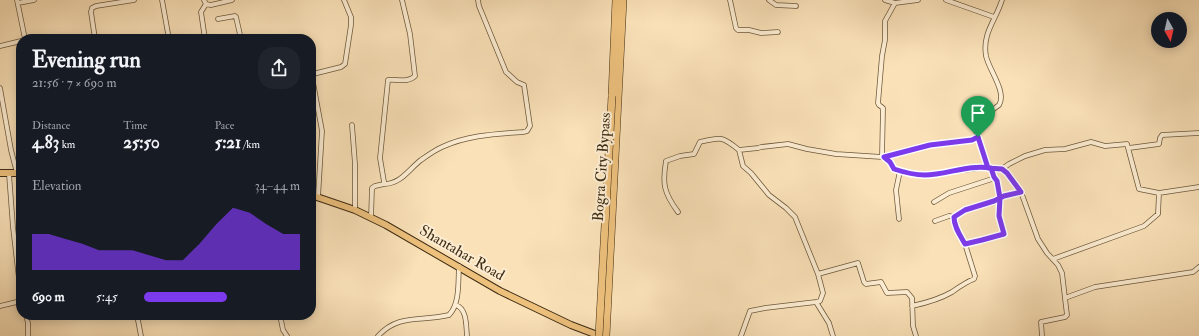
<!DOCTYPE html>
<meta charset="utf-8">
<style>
body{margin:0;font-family:"IM FELL Double Pica",serif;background:#20242c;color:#f1f3f6;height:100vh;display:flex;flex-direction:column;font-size:15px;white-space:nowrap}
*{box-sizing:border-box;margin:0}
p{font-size:13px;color:#9ea1a6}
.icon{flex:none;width:22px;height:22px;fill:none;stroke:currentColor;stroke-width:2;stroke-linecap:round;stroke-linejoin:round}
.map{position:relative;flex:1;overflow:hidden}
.drawer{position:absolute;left:16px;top:34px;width:300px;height:286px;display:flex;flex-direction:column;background:#171b24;border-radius:16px;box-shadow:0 2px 10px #0003}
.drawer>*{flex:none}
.needle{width:26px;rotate:172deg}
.controls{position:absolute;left:1151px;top:12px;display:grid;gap:8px}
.controls a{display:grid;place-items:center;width:36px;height:36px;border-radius:50%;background:#171b24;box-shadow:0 2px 10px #0003;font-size:20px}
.pin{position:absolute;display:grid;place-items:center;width:34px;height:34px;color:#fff;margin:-41px -17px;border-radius:50% 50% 50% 0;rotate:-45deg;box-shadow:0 0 4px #0007}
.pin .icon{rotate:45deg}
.round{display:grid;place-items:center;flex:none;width:42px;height:42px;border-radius:16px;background:#20242c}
.overview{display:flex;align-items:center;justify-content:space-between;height:68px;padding:0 16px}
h1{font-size:22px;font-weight:800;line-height:30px}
.metrics{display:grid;grid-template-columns:repeat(3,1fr);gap:6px;height:68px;padding:4px 16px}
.metrics div{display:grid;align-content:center}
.metrics b{font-size:17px;font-weight:800}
.metrics small{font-size:11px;font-weight:400}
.metrics p{font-size:11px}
.chart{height:112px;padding:8px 16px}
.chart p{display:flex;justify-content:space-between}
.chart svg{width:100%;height:72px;margin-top:4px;fill:#7c3aed;opacity:.7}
ul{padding:0 16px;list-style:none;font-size:13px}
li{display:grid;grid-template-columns:64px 48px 1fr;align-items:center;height:30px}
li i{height:10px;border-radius:5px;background:#7c3aed}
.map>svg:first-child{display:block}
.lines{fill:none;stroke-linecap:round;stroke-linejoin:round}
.street-casing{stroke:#6c583c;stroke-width:5.5}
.primary-casing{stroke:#3c2b13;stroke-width:8}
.highway-casing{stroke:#3c2b13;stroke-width:8}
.street{stroke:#fcecd1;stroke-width:4}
.primary{stroke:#edc07c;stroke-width:6}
.highway{stroke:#edc07c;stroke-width:7}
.highway-bridge-casing{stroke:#3c2b13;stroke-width:8;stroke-linecap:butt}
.highway-bridge{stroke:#edc07c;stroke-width:7}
.route-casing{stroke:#fff;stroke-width:8}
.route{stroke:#7c3aed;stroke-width:5}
.labels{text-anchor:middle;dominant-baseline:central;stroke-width:4;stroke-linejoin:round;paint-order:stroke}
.street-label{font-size:15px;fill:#3c2b13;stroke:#fcecd1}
</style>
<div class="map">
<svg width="1199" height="336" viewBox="0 0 1199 336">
<rect width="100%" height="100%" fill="#fae1b8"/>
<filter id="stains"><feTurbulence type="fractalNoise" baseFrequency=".005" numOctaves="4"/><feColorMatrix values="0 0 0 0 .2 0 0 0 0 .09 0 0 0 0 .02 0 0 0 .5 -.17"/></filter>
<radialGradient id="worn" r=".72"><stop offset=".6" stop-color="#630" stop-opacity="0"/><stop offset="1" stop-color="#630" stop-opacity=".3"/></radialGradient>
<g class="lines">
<defs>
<path id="street" d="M17 0 25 39
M162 0 169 39
M204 0 206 4 211 5 232 0
M730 0 736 28 738 30H749L761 33 778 32
M769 0 776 5 796 6
M885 0 895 3 918 0
M946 0 994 17
M18 3 34 0
M218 19 235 16 236 17 241 39
M95 39 91 12 92 8 96 6 134 0
M205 39 201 12 206 4
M0 46 21 41
M0 88 11 150 17 173
M352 125 355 164V210
M978 137 988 167 1002 169 1007 173 1021 192 1038 239 1047 253 1058 265 1062 273 1067 315 1065 317 1041 322 1042 336
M1129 148 1159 144 1160 138 1162 135 1199 133
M739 150 743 166 751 173 769 195 786 208 795 217 818 274 823 293 820 301 816 302 765 308 750 311 741 336
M882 157 883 108 879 105 878 103 882 56 885 40V21L895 3
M884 157 890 162 894 169 908 173 924 175 988 167
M991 168 994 177 997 181 1000 198 999 216 1004 234 982 241 965 244C960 235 954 226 954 217L965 210 994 201 1003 196 1021 192
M1002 169 1009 164 1025 156 1045 150 1065 149 1091 142 1105 146 1127 144 1139 189 1159 193
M9 174 13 227 21 296
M384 184C401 184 409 169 421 160 428 155 435 150 442 147 468 135 495 134 523 132L527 131 530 126 524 85 517 82 506 72 479 6 478 0
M318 197 322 131 312 77 313 74 341 67 345 64 351 25V17L344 0
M934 202 949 193 995 178
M678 212C664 193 662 184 666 161L680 156 694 154 700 142C721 137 722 136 739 150L758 148 761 147 788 144 807 149 836 154 882 157 930 145 972 140 978 137 975 128V123L999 105C1007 92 989 70 986 56 982 33 996 20 1002 0
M371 217 372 188 375 186 384 184V182L380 158 388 80C397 79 408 83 415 76L410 34 402 0
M899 219 896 190 900 171
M935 221 949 216 954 217
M1053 259 1144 226 1158 214 1159 193 1199 187
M818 274 858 263 864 282 866 284 881 282 887 293 907 292 912 298 913 326 916 336
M1065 298 1095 287 1193 272 1199 267
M816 302 829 323 833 336
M456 305C467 309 466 325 467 336
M0 306 21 301
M912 306C926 303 940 299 952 292 959 287 966 282 974 279L975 276 965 244
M26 315 28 323V336
M137 315 141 336
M280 315 283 330 287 336
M378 336C399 313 421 322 449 315 460 304 458 282 459 266"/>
<path id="primary" d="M0 173H21
M311 195 355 210 386 225 500 291 571 325 600 336"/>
<path id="highway" d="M612 96 616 0
M606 336 623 0"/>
</defs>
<use href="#street" class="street-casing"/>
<use href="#primary" class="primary-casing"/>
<use href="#highway" class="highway-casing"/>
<use href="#street" class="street"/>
<use href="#primary" class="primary"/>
<use href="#highway" class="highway"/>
<defs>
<path id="highway-bridge" d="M599 336 612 96"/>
</defs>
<use href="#highway-bridge" class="highway-bridge-casing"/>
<use href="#highway-bridge" class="highway-bridge"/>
</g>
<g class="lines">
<defs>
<path id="route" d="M978 137 972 140 930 145 884 157 890 162 894 169C903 172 914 175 925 175 946 175 969 164 991 168L994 177 997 181 1000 198 999 216 1004 234 982 240 965 244C960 235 954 227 954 217L965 210 994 201 1004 196 1021 192 1007 173 1002 169 988 168 978 137"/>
</defs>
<use href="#route" class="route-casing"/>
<use href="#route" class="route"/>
</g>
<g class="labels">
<g class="street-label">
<text transform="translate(602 167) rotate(-86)">Bogra City Bypass</text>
<text transform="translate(462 253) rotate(30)">Shantahar Road</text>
</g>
</g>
<rect width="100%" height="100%" filter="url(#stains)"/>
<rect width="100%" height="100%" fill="url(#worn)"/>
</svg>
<div class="controls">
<a><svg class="needle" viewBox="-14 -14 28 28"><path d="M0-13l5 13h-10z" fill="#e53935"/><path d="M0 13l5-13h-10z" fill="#9ea1a6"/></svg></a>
</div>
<div class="pin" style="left:978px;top:137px;background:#1e9e55"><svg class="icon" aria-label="arrive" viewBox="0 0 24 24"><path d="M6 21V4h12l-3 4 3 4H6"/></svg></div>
<section class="drawer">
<div class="overview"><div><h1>Evening run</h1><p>21:56 · 7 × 690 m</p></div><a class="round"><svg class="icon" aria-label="share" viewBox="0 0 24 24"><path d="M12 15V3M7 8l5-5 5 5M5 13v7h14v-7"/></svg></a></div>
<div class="metrics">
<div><p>Distance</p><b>4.83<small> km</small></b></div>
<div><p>Time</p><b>25:50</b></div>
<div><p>Pace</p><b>5:21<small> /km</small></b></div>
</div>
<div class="chart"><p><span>Elevation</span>34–44 m</p>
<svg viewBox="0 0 160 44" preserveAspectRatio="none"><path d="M0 44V22L10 22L20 25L30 28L40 32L50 32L60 32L70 35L80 38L90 38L100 28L110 16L120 6L130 9L140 16L150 22L160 22V44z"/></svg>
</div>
<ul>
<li><b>690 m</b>5:45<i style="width:53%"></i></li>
</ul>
</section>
</div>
